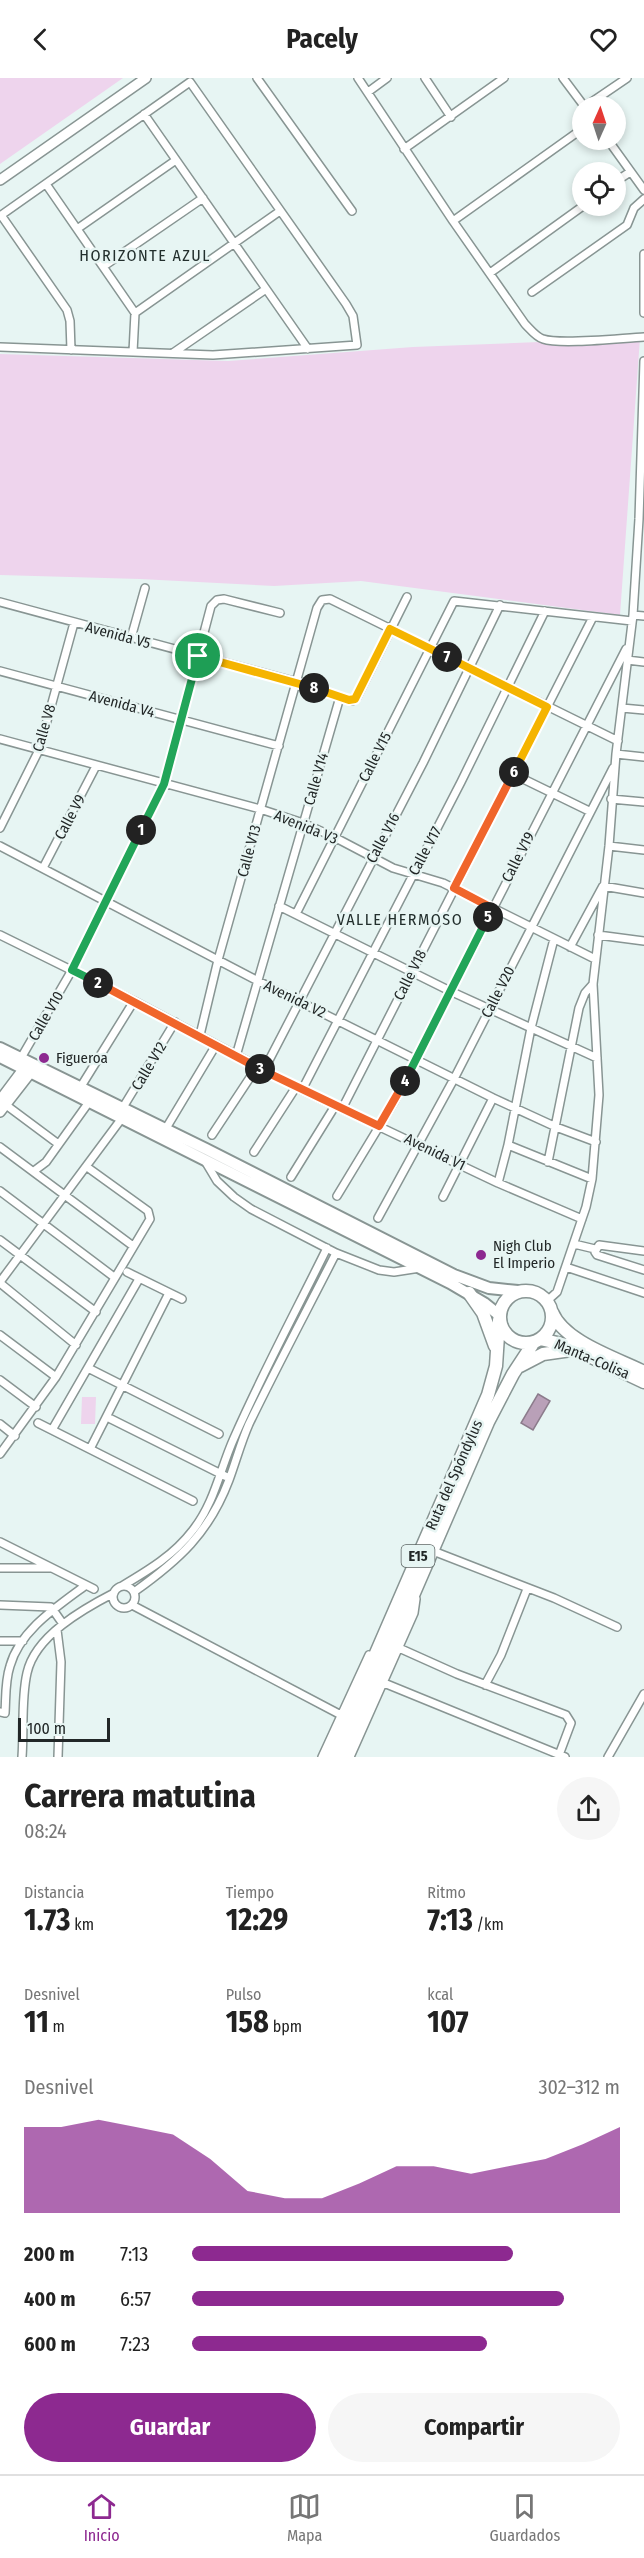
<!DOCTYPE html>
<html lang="es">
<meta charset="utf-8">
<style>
body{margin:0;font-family:"Fira Sans Condensed",sans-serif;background:#f6f6f6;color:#222;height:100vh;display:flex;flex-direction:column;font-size:22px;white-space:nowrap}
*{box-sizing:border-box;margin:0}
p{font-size:20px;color:#767676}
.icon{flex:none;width:33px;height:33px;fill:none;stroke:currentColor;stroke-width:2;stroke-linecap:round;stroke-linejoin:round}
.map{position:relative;height:1679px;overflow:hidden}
.panel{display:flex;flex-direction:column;background:#fff;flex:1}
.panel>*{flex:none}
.needle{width:39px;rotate:3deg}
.fabs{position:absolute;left:572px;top:18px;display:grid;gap:12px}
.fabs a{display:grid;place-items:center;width:54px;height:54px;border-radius:50%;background:#fff;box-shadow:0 3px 9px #0003;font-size:30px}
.scale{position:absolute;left:18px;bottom:15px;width:92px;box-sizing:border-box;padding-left:6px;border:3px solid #222727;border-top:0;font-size:16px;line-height:21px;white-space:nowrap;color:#222727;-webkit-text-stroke:4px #e7f5f3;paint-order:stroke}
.pin{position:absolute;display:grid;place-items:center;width:51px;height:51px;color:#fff;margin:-26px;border:3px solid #fff;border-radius:50%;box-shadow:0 2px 6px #0007}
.km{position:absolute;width:30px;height:30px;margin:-15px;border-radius:50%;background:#222;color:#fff;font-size:16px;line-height:30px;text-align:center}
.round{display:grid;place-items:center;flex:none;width:63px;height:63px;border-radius:32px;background:#f6f6f6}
.overview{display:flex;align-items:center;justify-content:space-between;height:102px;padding:0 24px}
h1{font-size:33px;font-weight:700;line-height:45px}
.stats{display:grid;grid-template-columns:repeat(3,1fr);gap:9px;height:102px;padding:6px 24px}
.stats div{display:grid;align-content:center}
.stats b{font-size:30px;font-weight:700}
.stats small{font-size:16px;font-weight:400}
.stats p{font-size:16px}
.chart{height:168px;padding:12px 24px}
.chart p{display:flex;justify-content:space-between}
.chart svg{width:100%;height:108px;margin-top:6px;fill:#8d2990;opacity:.7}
.primary-button{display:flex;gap:12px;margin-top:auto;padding:12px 24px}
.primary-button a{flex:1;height:69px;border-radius:36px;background:#8d2990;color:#fff;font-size:24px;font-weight:700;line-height:69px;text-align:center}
.primary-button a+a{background:#f6f6f6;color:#222}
ul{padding:0 24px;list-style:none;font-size:20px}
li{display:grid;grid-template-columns:96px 72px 1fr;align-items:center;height:45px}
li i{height:15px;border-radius:8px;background:#8d2990}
header{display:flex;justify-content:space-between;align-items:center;height:78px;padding:0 24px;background:#fff;font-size:27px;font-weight:700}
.tab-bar{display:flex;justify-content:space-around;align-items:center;height:84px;border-top:2px solid #e0e0e0;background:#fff;font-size:16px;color:#767676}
.tab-bar a{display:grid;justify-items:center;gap:3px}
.tab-bar .selected{color:#8d2990}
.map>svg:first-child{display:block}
.green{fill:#eed4ed}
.water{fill:#b9a0b8;stroke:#8c7c8c;stroke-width:1.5}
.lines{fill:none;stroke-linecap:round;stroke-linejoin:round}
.street-casing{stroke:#889593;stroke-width:10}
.secondary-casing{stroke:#889593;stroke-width:12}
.primary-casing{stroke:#889593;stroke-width:14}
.highway-casing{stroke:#889593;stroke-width:15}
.street{stroke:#fff;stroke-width:7}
.secondary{stroke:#fff;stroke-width:9}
.primary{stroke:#fff;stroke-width:10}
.highway{stroke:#fff;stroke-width:12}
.split-1-casing{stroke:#fff;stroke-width:12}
.split-2-casing{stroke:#fff;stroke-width:12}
.split-3-casing{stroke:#fff;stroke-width:12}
.split-4-casing{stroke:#fff;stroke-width:12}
.split-5-casing{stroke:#fff;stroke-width:12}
.split-6-casing{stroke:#fff;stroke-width:12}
.split-7-casing{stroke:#fff;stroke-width:12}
.split-8-casing{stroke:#fff;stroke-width:12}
.split-9-casing{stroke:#fff;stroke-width:12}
.split-1{stroke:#22a559;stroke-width:8}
.split-2{stroke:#22a559;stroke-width:8}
.split-3{stroke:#f0652b;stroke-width:8}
.split-4{stroke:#f0652b;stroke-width:8}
.split-5{stroke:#22a559;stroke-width:8}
.split-6{stroke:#f0652b;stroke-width:8}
.split-7{stroke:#f5b400;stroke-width:8}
.split-8{stroke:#f5b400;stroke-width:8}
.split-9{stroke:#f5b400;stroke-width:8}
.poi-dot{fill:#8d2990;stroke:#e7f5f3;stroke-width:2}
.labels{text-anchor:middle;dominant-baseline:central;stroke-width:5;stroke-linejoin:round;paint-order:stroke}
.shield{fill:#e7f5f3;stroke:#5d6564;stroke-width:1.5}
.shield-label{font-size:14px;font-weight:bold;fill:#222727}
.street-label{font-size:15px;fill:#222727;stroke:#e7f5f3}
.poi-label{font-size:15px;fill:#222727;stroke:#e7f5f3;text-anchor:start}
.neighbourhood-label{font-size:16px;letter-spacing:1.5px;fill:#232f2d;stroke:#e7f5f3}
</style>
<header><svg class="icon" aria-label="back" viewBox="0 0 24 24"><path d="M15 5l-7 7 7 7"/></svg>Pacely<svg class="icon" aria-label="heart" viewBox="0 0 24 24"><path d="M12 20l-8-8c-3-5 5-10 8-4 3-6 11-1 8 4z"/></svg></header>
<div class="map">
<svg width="644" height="1679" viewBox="0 0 644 1679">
<rect width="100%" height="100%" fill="#e7f5f3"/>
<path class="green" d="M0 0H123L0 86Z
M640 260 620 537 361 503 274 508 140 501 0 497V276L228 283 413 269Z
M82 1319H96L95 1346H81Z"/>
<path class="water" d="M538 1316 550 1323 533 1352 521 1345Z"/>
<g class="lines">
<defs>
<path id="street" d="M257 0 352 133
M358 0 453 143 525 246C531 252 536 259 543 261 561 267 622 260 644 259
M425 0 451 39
M563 0 584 28
M368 14 387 0
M586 28 627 0
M144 36 308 271
M608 62 644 112
M404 71 504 0
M615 104 630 94
M46 106 135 235 133 274
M1 137 67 232 70 243 71 272
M0 138 190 4 346 226 353 238 357 267 213 277 0 269
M453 143 582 51
M77 151 176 82
M644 176V235
M104 188 203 120
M490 195 583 128
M532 214 627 147 634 130 644 121
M135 235 280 133
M173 275 266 211
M0 524 297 604 340 619
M633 537 644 538
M131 560 145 510
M627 582 644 584
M0 593 279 668
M622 630 644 632
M0 661 260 731 303 745 334 759 393 790 443 805 595 881
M616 676 644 679
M513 696 589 733
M611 721 644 724
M0 750 39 672 74 545
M0 768 258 903 493 1020 556 1049 596 1064
M609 768 644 772
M43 790 96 688
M279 828 450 913 597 980
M296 836 454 523 632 543
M0 857 134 923 302 1012 498 1105 582 1141
M598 857 644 863
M570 869 603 808 644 815
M200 957 218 882 317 530 322 522 330 521 618 663
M236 978 340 619 352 623 357 619 407 519
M21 980 72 892 164 706 211 528 217 522 224 521 280 535
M264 992 423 685 500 527
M80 1010 134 923
M302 1012 461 704 545 533
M6 1027 57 1065
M122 1031 175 944
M342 1031 593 539
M165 1052 216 967
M212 1057 257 989
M508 1067 592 1101
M0 1069 133 1168
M254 1074 296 1009
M205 1083 217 1103 234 1119 251 1131 336 1175 379 1192 394 1194 420 1190
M548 1084 579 930 585 915 593 906
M34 1093 46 1084 89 1024
M291 1099 335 1028
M498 1105 508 1067 531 950 554 861
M0 1113 114 1199
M337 1118 394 1024 626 571
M443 1119 493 1020
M378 1140 455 999 613 690
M0 1162 96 1234
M574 1166 595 1171
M644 1173 599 1167 595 1174 597 1177 644 1192
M566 1189 644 1215
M127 1194 182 1221
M0 1204 122 1040
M0 1205 76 1267
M547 1223 557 1214 586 1129 592 1101 599 1017 593 906 609 768 616 676 633 537 639 441 644 283
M0 1257 56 1299
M88 1290 219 1356
M0 1302 36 1329
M107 1339 225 1398
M38 1345 193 1423
M0 1346 15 1358
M52 1352 139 1201
M90 1371 169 1215
M0 1376 56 1299 150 1141 148 1133 87 1089
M0 1464 94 1511
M433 1473 554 1520 617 1549
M0 1490H50
M122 1508C149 1492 174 1477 193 1452 215 1424 220 1391 234 1360 262 1296 296 1233 327 1170
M113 1519a11 11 0 1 1 22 0a11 11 0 1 1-22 0Z
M134 1514C179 1482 209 1455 229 1402 236 1383 241 1364 249 1346 277 1288 307 1232 336 1175
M0 1527 51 1529 63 1546
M132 1527 341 1637
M57 1552 61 1584 58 1679
M0 1563H23
M399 1570 457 1596 566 1637 571 1645 559 1677
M384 1605 565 1679
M485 1607 501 1577 527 1511
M0 1634 5 1635C6 1619 5 1603 10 1588 20 1552 58 1528 86 1507
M22 1679C24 1652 21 1621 27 1595 35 1558 83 1531 114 1515
M322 1679 369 1577
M350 1679 414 1535 416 1521
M608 1679 644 1616"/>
<path id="secondary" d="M0 102 146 0
M0 1022 27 986
M0 1034 35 989"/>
<path id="primary" d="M0 970 206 1071 454 1197 489 1210 518 1213
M0 979 450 1205 484 1225 499 1237"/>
<path id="highway" d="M500 1239a26 26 0 1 1 52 0a26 26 0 1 1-52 0Z
M469 1215 483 1235 495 1268
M552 1234C564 1264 616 1280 644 1294
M540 1261 566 1267 644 1304
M520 1288 543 1276 571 1272
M331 1679 488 1317 496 1288 499 1242
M343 1679 488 1344 513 1296 534 1264"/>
</defs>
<use href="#street" class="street-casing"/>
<use href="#secondary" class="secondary-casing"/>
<use href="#primary" class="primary-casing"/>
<use href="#highway" class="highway-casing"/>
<use href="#street" class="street"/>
<use href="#secondary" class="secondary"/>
<use href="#primary" class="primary"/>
<use href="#highway" class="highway"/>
</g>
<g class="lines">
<defs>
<path id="split-1" d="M141 752 164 706 198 578"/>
<path id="split-2" d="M98 905 72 892 141 752"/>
<path id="split-3" d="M98 905 260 991"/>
<path id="split-4" d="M260 991 379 1048 405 1003"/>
<path id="split-5" d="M405 1003 488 839"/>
<path id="split-6" d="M488 839 492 830 454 810 514 694"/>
<path id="split-7" d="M447 579 547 629 514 694"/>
<path id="split-8" d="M314 610 349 622 355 621 390 551 447 579"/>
<path id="split-9" d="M198 578 314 610"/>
</defs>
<use href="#split-1" class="split-1-casing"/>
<use href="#split-2" class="split-2-casing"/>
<use href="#split-3" class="split-3-casing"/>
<use href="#split-4" class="split-4-casing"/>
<use href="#split-5" class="split-5-casing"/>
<use href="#split-6" class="split-6-casing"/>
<use href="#split-7" class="split-7-casing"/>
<use href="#split-8" class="split-8-casing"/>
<use href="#split-9" class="split-9-casing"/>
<use href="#split-1" class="split-1"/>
<use href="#split-2" class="split-2"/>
<use href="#split-3" class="split-3"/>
<use href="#split-4" class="split-4"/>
<use href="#split-5" class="split-5"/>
<use href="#split-6" class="split-6"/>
<use href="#split-7" class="split-7"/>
<use href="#split-8" class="split-8"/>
<use href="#split-9" class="split-9"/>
</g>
<g class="poi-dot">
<circle cx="44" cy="980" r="6"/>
<circle cx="481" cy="1177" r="6"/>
</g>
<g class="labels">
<rect class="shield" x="401.5" y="1467" width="33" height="22" rx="4.5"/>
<g class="shield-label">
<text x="418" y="1478">E15</text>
</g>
<g class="street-label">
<text transform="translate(118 557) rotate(15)">Avenida V5</text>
<text transform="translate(122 626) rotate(15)">Avenida V4</text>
<text transform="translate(44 650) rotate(-74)">Calle V8</text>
<text transform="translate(375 679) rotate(-63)">Calle V15</text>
<text transform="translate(316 701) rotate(-74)">Calle V14</text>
<text transform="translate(70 739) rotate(-62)">Calle V9</text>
<text transform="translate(306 749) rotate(22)">Avenida V3</text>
<text transform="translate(383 760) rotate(-62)">Calle V16</text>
<text transform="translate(249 773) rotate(-75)">Calle V13</text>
<text transform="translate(425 773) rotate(-62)">Calle V17</text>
<text transform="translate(518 779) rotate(-63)">Calle V19</text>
<text transform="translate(410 897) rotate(-63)">Calle V18</text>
<text transform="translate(498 914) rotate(-63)">Calle V20</text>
<text transform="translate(295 921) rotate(26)">Avenida V2</text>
<text transform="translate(46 938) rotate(-60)">Calle V10</text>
<text transform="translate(149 988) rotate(-59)">Calle V12</text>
<text transform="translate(435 1074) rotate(26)">Avenida V1</text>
<text transform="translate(592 1281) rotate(23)">Manta-Colisa</text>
<text transform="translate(454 1397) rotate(-66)">Ruta del Spóndylus</text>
</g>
<g class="poi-label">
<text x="56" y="980">Figueroa</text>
<text x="493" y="1168">Nigh Club<tspan x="493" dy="17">El Imperio</tspan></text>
</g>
<g class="neighbourhood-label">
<text x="145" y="177">HORIZONTE AZUL</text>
<text x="400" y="841">VALLE HERMOSO</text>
</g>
</g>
</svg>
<div class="fabs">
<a><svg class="needle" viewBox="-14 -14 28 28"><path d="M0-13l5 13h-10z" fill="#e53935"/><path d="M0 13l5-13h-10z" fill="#767676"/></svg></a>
<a><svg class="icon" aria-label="locate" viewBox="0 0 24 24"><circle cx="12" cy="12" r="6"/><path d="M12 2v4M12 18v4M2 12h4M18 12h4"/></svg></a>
</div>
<div class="scale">100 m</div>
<div class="pin" style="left:198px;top:578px;background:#1e9e55"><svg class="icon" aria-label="arrive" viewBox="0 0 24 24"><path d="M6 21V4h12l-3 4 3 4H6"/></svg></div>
<b class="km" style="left:141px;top:752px">1</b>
<b class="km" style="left:98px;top:905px">2</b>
<b class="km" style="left:260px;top:991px">3</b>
<b class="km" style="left:405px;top:1003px">4</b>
<b class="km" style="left:488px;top:839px">5</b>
<b class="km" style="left:514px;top:694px">6</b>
<b class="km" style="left:447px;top:579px">7</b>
<b class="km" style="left:314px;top:610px">8</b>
</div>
<section class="panel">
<div class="overview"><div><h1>Carrera matutina</h1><p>08:24</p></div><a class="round"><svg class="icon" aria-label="share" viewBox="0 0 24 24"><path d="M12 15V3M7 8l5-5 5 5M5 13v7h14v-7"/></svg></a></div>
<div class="stats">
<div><p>Distancia</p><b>1.73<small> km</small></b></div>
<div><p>Tiempo</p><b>12:29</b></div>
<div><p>Ritmo</p><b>7:13<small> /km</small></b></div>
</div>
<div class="stats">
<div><p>Desnivel</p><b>11<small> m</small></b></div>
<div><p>Pulso</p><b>158<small> bpm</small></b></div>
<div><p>kcal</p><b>107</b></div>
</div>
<div class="chart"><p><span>Desnivel</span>302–312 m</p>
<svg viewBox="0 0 160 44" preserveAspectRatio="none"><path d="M0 44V9L10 9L20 6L30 9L40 12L50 22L60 35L70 38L80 38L90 32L100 25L110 25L120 28L130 25L140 22L150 16L160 9V44z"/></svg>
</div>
<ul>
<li><b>200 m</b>7:13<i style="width:75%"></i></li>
<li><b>400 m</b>6:57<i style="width:87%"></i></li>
<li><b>600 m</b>7:23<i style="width:69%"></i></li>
</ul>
<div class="primary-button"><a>Guardar</a><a>Compartir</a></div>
</section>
<nav class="tab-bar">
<a class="selected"><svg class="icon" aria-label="home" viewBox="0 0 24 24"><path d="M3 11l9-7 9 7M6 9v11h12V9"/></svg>Inicio</a>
<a><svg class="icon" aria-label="map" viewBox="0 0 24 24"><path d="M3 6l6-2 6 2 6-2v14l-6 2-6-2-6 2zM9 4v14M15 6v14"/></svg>Mapa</a>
<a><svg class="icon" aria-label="saved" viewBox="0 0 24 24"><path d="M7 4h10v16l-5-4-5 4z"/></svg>Guardados</a>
</nav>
